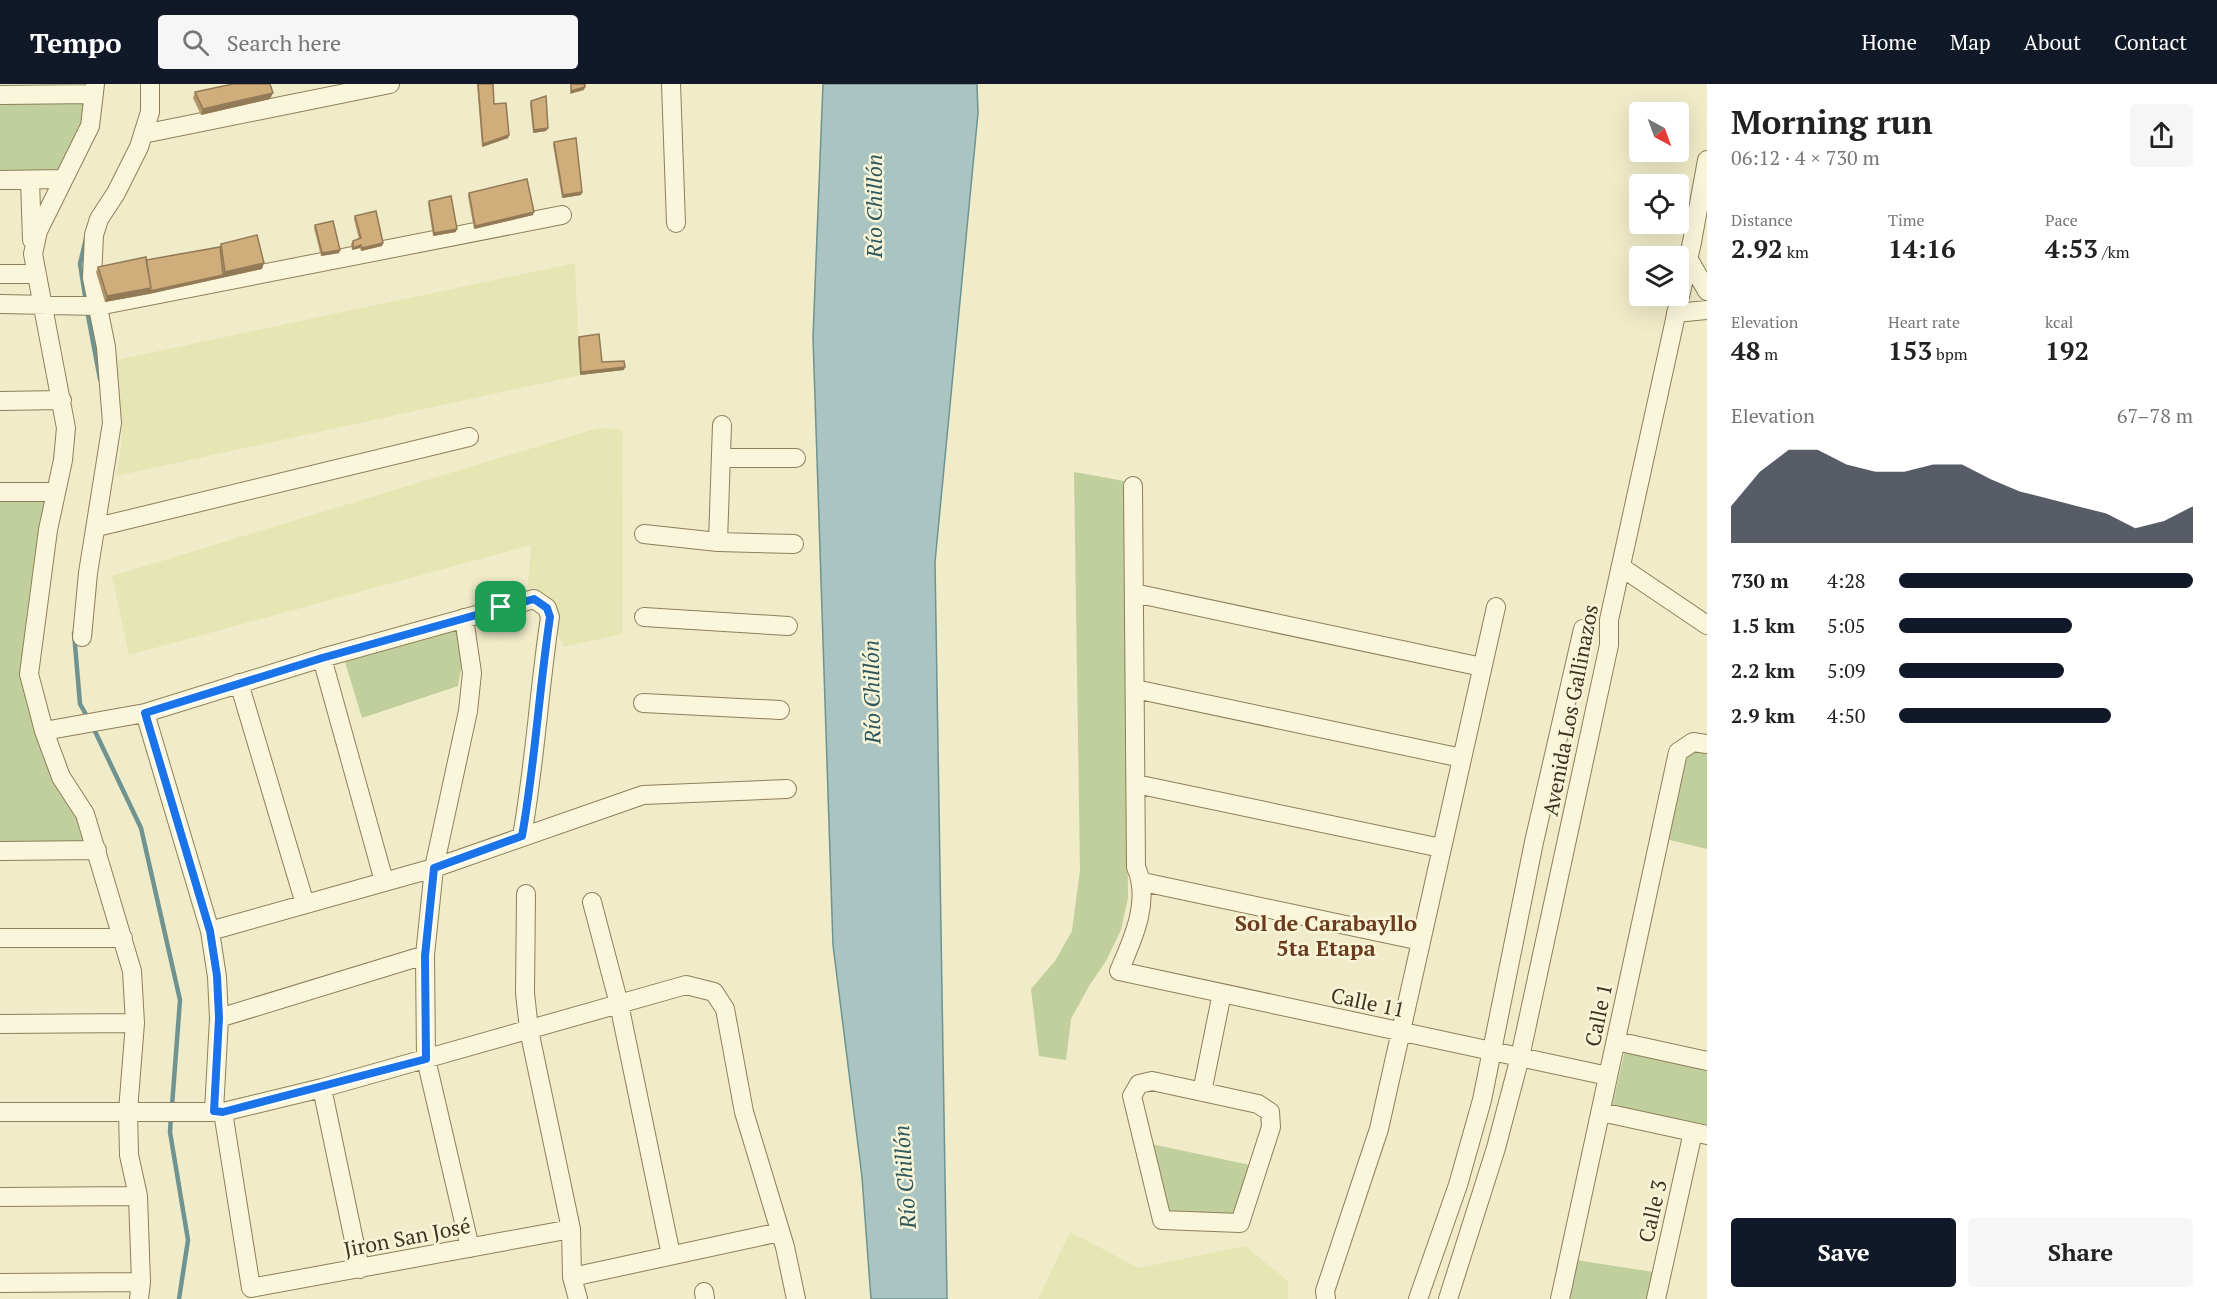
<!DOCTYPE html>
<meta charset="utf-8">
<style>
body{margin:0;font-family:"PT Serif",serif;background:#f6f6f6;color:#222;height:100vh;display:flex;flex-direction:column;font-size:22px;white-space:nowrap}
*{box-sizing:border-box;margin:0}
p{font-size:20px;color:#767676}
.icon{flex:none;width:33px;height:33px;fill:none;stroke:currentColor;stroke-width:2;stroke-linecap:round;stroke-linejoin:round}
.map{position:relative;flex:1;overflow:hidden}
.details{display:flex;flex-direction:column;background:#fff;width:510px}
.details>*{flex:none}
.needle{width:39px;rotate:139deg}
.tools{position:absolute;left:1629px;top:18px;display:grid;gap:12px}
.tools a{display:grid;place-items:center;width:60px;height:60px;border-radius:6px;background:#fff;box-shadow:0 6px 24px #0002;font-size:30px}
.pin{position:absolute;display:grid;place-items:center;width:51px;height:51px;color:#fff;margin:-26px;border-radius:12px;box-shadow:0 3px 9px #0006}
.round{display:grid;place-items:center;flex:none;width:63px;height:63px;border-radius:6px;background:#f6f6f6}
.summary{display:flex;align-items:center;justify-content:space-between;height:102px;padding:0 24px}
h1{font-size:33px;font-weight:700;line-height:45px}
.figures{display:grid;grid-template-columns:repeat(3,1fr);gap:9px;height:102px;padding:6px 24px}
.figures div{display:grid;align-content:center}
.figures b{font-size:26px;font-weight:700}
.figures small{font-size:16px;font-weight:400}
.figures p{font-size:16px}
.chart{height:168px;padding:12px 24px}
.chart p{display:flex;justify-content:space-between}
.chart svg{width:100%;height:108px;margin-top:6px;fill:#111827;opacity:.7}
.action{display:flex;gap:12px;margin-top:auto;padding:12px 24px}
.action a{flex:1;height:69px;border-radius:6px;background:#111827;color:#fff;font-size:24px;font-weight:700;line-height:69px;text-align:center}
.action a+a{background:#f6f6f6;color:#222}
ul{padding:0 24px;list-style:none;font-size:20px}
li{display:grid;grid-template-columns:96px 72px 1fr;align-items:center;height:45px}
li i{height:15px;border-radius:8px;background:#111827}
header{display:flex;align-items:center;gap:36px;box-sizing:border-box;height:84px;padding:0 30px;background:#111827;color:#fff}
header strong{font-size:28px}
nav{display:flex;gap:33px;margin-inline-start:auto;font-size:21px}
.search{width:420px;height:54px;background:#f6f6f6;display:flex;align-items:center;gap:15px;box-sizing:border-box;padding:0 21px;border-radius:6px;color:#767676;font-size:22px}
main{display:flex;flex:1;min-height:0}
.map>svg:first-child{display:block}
.farmland{fill:#e6e6b5}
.green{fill:#c0cf9b}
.water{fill:#a9c4c1;stroke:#6f9391;stroke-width:1.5}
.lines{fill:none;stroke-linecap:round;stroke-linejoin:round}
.stream{stroke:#6f9391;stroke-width:4.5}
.minor-casing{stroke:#8d7f5c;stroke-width:20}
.minor{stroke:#faf6dc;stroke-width:18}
.wall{fill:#b3966b}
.shaded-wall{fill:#927a57}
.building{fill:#d0ae7c;stroke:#927a57;stroke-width:1.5}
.route-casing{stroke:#fff;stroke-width:12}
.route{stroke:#1a73e8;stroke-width:8}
.labels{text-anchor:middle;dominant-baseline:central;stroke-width:5;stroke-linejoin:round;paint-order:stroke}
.street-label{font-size:21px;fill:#3d3320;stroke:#f7f4d8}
.water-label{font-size:22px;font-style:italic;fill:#2f585d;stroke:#f7f4d8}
.neighbourhood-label{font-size:22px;font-weight:bold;fill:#6b3b1d;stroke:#f7f4d8}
</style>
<header>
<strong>Tempo</strong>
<div class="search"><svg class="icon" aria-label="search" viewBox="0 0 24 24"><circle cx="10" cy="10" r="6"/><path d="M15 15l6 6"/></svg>Search here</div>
<nav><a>Home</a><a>Map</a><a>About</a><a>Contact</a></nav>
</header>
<main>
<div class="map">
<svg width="1707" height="1215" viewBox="0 0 1707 1215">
<rect width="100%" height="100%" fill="#f0ebc8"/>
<path class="farmland" d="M575 179 580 291 116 392 122 358 116 276Z
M598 344 623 346 622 550 563 563 552 533 553 521 528 502 531 461 129 571 112 492Z
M1070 1148 1139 1184 1245 1162 1288 1197V1215H1038Z"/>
<path class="green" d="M84 16 81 42 57 91H0V18Z
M1074 388 1124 397 1128 814 1121 846 1106 877 1089 902 1071 935 1066 976 1039 972 1031 905 1055 877 1072 847 1080 786Z
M0 414H46L21 580 48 685 76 728 87 760 0 761Z
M455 542 463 574 458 602 362 634 345 578Z
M1697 665 1707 669V765L1666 755 1683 681 1687 670Z
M1625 966 1707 984V1043L1612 1022Z
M1151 1060 1250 1081 1235 1132 1168 1129Z
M1576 1176 1653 1188 1647 1215H1567Z"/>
<path class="water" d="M823 0H977L978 29 935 478 947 1215H871L862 1093 833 861 813 253Z"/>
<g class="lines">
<path class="stream" d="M86 218 80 180 87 150
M87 226 100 295
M74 549 80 620 88 634
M92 641 141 744 180 916 172 1022
M171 1031 170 1048 188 1156 179 1215"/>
<defs>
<path id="minor" d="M95 0 90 42 38 147 33 170 66 344 63 376 48 446 29 590 44 647 61 693 85 730 132 887 135 939 128 1027 129 1071 138 1112 141 1198 139 1215
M671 0 676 139
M0 11 94 10
M143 50 390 0
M0 96 63 95
M30 96 32 156
M1688 174 1707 207
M0 190H37
M0 220 98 222 562 131
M1676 229 1707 226
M0 317 62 316
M721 374H796
M1133 402 1136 783C1151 817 1133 855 1119 887L1608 992
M0 408H56
M97 443 469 353
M644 450 718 458 794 460
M718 458 722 341
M1621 483 1707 541
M1134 509 1482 583
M644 533 788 542
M464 534 472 589 468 627 434 784 425 871 426 975 470 1164
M82 553 88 489 112 339 106 263 92 194 94 151 99 135 116 109 139 63 150 28V0
M322 574 384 797
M239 599 305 820
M1135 605 1462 674
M643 619 780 626
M145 629 210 847 217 893 219 934 214 1027
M44 647 145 629 322 574 534 515 547 524 550 533C539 606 535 679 522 752
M1136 700 1441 764
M0 767 97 766
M1143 798 1421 857
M526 810 525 909 529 946 571 1145 572 1193 578 1215
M592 818 619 920 671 1171
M210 847 434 784 643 711 787 705
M0 854H123
M219 934 425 871
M0 940 135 939
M1616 957 1707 977
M1152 997 1258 1020 1270 1028 1271 1043 1240 1139 1162 1136 1132 1012 1139 1000Z
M322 1004 360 1185
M1202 1008 1222 909
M0 1028H223L322 1004 686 901 714 908 725 925 744 1028 785 1163 796 1215
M223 1028 251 1204 571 1145
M1601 1028 1707 1051
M0 1113 138 1112
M572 1193 780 1148
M0 1199 141 1198
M704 1208 705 1215
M1326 1215 1325 1207 1379 1045 1496 523
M1418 1215 1458 1101 1482 1016 1534 758 1583 545
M1448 1215 1496 1064 1520 973 1609 561V536L1692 158 1707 76
M1560 1215 1678 668 1693 658 1707 660
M1656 1215 1693 1048"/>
</defs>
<use href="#minor" class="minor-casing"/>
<use href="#minor" class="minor"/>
</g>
<path class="wall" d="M477 0H493L494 20 509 51 508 54 482 63Z
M195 8 270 15 201 31 193 14Z
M531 17 548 44 546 47 533 49 530 20Z
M554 58 582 108 581 111 562 114 553 61Z
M469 109 533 131 474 145 468 112Z
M429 117 456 148 433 152 428 120Z
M355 132 383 159 382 162 361 167 360 164 352 166 351 160 353 157 359 155 354 135Z
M315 141 340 166 339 169 321 172 314 144Z
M221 160 262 185 149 210 105 218 96 188 98 183 146 176 220 163Z
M579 253 602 278 624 286 580 291 578 256Z"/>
<path class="shaded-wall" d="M585 3 584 6 570 10 571 7Z
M273 9 270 15 201 31 203 25Z
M548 44 546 47 533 49 534 46Z
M509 51 508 54 482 63 483 60Z
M582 108 581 111 562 114 563 111Z
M534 128 533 131 474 145 475 142Z
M457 145 456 148 433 152 434 149Z
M383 159 382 162 361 167 362 164Z
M361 161 360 164 352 166 353 164Z
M340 166 339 169 321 172 322 169Z
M264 179 262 185 149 210 105 218 107 212 223 191 225 188Z
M625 283 624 286 580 291 581 288Z"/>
<path class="building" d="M233 0H270L273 9 203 25 195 8Z
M478 0H493L494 20 506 19 509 51 483 60Z
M571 0H585V3L571 7Z
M546 12 548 44 534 46 531 17Z
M576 54 582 108 563 111 554 58Z
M527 95 534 128 475 142 469 109Z
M451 112 457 145 434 149 429 117Z
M376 127 383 159 362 164 361 161 353 164V157L361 154 355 132Z
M333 137 340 166 322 169 315 141Z
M257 151 264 179 225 188 221 160Z
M220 163 223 191 150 207 151 204 146 176Z
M146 173 151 204 107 212 98 183Z
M599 250 602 278 624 277 625 283 581 288 579 253Z"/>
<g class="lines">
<defs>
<path id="route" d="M534 515 547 524 550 533C539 606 535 680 522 752L434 784 425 872 426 975 223 1028 214 1027 219 934 217 892 210 847 145 629 322 574Z"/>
</defs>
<use href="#route" class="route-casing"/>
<use href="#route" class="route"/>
</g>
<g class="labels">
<g class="street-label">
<text transform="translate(1570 626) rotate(-79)">Avenida Los Gallinazos</text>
<text transform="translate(1368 918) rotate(12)">Calle 11</text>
<text transform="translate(1598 931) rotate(-78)">Calle 1</text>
<text transform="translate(1652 1127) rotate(-77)">Calle 3</text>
<text transform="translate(407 1153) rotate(-11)">Jiron San José</text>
</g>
<g class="water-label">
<text transform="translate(873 122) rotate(-90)">Río Chillón</text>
<text transform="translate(871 608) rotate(-91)">Río Chillón</text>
<text transform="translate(904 1093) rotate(-94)">Río Chillón</text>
</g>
<g class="neighbourhood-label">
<text x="1326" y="838">Sol de Carabayllo<tspan x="1326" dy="25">5ta Etapa</tspan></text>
</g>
</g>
</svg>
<div class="tools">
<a><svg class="needle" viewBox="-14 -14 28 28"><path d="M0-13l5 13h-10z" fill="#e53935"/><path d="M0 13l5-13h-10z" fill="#767676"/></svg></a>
<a><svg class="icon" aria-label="locate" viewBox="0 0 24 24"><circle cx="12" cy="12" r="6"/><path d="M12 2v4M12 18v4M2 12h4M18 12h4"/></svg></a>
<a><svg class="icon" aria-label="layers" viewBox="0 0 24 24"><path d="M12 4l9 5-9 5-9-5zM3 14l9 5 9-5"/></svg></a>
</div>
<div class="pin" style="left:501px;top:523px;background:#1e9e55"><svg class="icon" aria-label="arrive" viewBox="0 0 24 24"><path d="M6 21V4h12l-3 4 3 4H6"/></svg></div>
</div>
<section class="details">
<div class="summary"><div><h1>Morning run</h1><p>06:12 · 4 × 730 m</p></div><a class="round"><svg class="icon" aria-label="share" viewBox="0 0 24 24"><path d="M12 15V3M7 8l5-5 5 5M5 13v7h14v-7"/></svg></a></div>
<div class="figures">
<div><p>Distance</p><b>2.92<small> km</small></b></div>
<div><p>Time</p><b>14:16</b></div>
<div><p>Pace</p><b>4:53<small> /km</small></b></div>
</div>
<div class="figures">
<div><p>Elevation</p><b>48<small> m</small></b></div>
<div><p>Heart rate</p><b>153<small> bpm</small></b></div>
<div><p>kcal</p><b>192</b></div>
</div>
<div class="chart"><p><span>Elevation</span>67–78 m</p>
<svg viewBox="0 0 160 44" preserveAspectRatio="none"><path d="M0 44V29L10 15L20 6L30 6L40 12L50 15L60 15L70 12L80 12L90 18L100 23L110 26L120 29L130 32L140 38L150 35L160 29V44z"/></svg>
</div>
<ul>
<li><b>730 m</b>4:28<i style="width:100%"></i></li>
<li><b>1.5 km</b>5:05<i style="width:59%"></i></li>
<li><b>2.2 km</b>5:09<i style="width:56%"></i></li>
<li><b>2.9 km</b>4:50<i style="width:72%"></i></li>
</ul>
<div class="action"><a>Save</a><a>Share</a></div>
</section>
</main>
